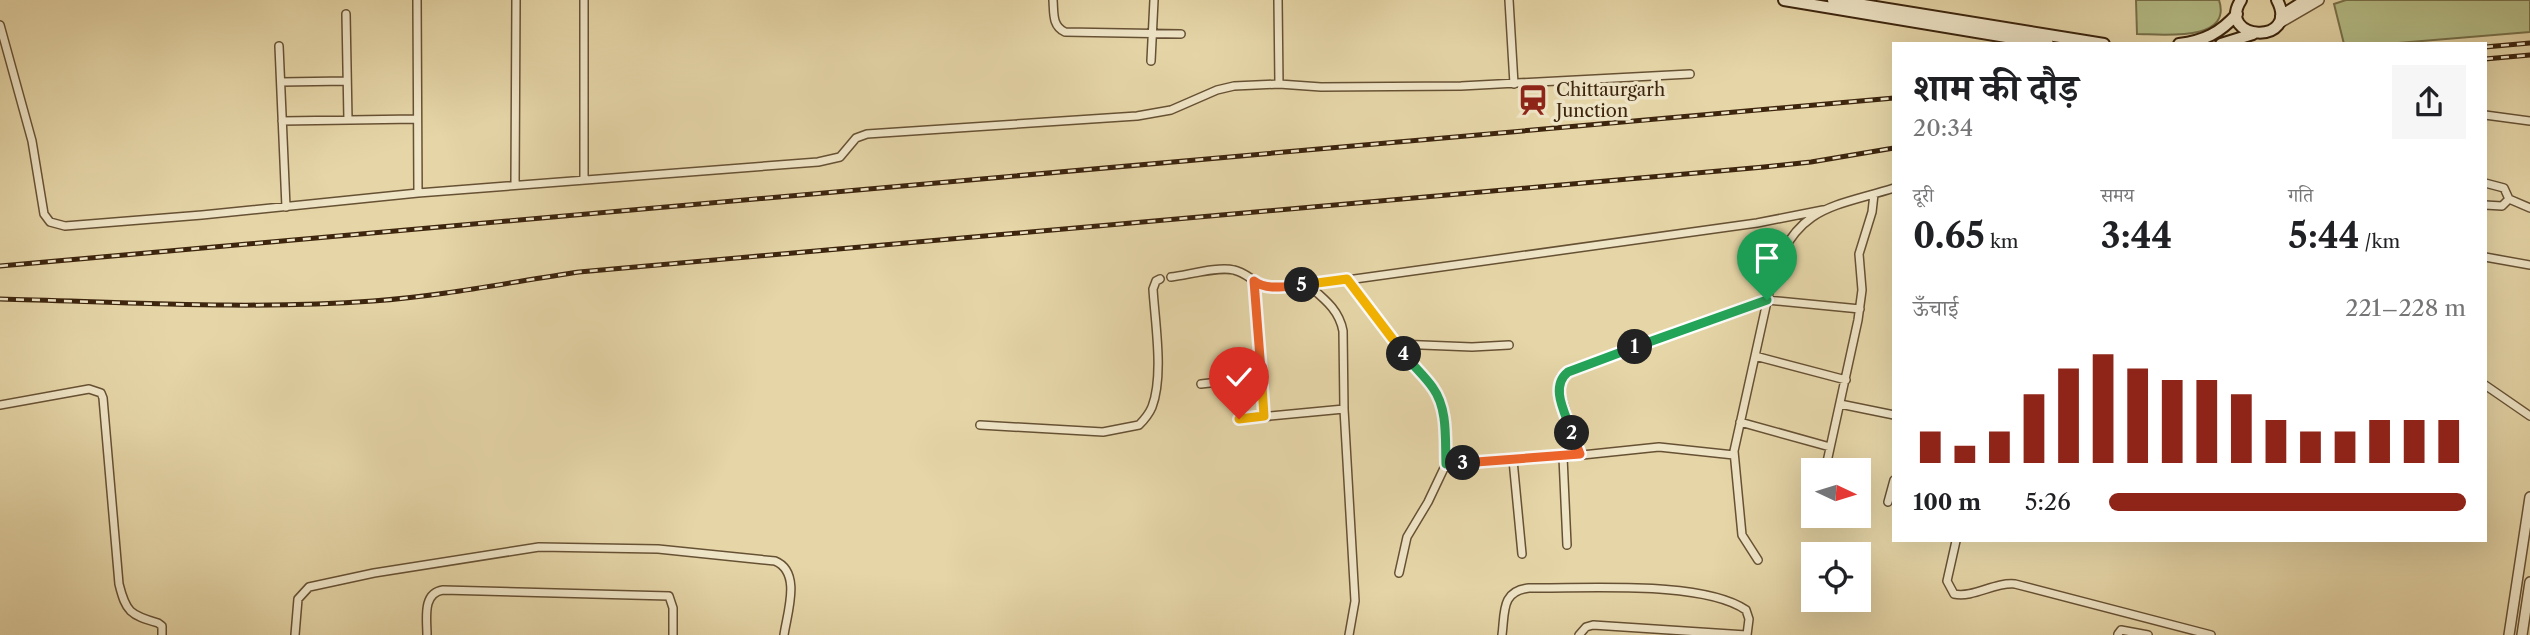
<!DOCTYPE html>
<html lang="hi">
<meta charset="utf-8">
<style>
body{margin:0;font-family:"Libre Caslon Text","Noto Serif Devanagari",serif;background:#f6f6f6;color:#202124;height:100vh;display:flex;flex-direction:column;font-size:26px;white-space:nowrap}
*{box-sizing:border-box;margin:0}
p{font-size:23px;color:#757577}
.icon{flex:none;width:38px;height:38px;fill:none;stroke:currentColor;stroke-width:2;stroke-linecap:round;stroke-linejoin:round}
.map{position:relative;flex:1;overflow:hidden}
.sheet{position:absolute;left:1892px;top:42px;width:595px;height:500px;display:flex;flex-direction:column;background:#fff;border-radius:0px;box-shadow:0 7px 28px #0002}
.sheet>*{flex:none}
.needle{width:46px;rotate:94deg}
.tools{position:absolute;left:1801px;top:458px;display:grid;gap:14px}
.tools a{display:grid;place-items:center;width:70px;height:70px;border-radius:0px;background:#fff;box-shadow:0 7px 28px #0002;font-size:35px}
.pin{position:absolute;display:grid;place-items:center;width:60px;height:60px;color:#fff;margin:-72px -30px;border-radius:50% 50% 50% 0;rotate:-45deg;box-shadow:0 0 7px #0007}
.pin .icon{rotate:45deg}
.km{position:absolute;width:35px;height:35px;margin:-18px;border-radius:50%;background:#222;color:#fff;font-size:19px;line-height:35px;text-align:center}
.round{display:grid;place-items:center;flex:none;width:74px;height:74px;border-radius:0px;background:#f6f6f6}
.overview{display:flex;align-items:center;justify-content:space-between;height:119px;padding:0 21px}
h1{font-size:38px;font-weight:700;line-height:52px}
.figures{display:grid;grid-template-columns:repeat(3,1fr);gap:10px;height:119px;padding:7px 21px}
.figures div{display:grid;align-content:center}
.figures b{font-size:35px;font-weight:700}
.figures small{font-size:19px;font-weight:400}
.figures p{font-size:19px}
.chart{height:196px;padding:14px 21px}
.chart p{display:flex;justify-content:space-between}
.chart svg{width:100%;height:126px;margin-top:7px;stroke:#8f2418;stroke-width:6}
ul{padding:0 21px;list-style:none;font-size:23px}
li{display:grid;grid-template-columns:112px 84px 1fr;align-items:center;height:52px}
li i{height:18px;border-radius:9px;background:#8f2418}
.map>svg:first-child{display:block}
.green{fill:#b5bd87;stroke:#79714a;stroke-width:2}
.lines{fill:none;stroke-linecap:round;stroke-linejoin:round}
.minor-casing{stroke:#675134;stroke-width:10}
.tertiary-casing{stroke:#675134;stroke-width:12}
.secondary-casing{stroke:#3d250e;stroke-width:14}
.minor{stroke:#eee4c6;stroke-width:7}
.tertiary{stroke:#eee4c6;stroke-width:9}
.secondary{stroke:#eee4c6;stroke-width:10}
.rail-casing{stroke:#3d250e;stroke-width:5}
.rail{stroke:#eee4c6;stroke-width:2.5;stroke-dasharray:8;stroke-linecap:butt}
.split-1-casing{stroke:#fff;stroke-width:14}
.split-2-casing{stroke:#fff;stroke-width:14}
.split-3-casing{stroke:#fff;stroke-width:14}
.split-4-casing{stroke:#fff;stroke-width:14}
.split-5-casing{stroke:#fff;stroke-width:14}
.split-6-casing{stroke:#fff;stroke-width:14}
.split-7-casing{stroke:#fff;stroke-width:14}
.split-1{stroke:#22a559;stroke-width:9}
.split-2{stroke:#22a559;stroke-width:9}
.split-3{stroke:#f0652b;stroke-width:9}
.split-4{stroke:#22a559;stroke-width:9}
.split-5{stroke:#f5b400;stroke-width:9}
.split-6{stroke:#f0652b;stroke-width:9}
.split-7{stroke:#f5b400;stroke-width:9}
.labels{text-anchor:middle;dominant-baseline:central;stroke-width:7;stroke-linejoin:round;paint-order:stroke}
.poi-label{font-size:18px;fill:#3d250e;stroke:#eee4c6;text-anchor:start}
</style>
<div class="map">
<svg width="2530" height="635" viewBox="0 0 2530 635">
<rect width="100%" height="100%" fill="#e5d5a7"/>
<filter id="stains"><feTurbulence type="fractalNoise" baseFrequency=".00286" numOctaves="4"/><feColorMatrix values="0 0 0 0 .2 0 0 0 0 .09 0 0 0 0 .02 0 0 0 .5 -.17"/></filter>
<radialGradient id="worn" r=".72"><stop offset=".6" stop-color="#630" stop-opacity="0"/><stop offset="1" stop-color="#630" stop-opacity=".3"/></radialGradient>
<path class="green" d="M2136 0H2219C2233 43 2160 34 2137 34Z
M2346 0H2530V32L2386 44H2344L2334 4Z"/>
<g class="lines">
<defs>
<path id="minor" d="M417 0 418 193
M584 0V180
M1053 0C1054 13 1052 26 1065 32L1181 34
M1278 0 1279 84
M1509 0 1514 84
M346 14 348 120
M0 25 32 141 44 214 50 222 65 226 202 215 418 193 818 162 840 157 856 138 867 134 1137 116 1171 110 1217 90 1234 86 1279 84 1321 87 1461 86 1690 74
M279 46 286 207
M1151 61 1154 0
M281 82 347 81
M2485 115 2530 121
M282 121 417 119
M2485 183 2504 188 2509 199
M515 185 516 0
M2485 205 2502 206 2509 199 2530 208
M2485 257 2530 265
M1171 277C1188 275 1218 266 1234 270 1248 273 1255 285 1270 287L1333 282 1757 223 1823 210
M1347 280 1410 363 1432 386 1443 409 1446 464 1428 502 1407 537 1399 573
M1254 281 1264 416
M1307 284C1323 298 1339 309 1343 331L1344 409 1355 601 1349 635
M1397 344 1472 347 1509 345
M1755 356 1846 380
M1201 384 1262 377
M2485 385 2530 416
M1840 404 1894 415
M0 405 89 389 101 393 103 398 119 584C126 612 130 615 158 623L162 626V635
M1239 419 1344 409
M1740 422 1830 447
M980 425 1103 432 1139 425C1144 420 1149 414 1152 407 1164 375 1155 323 1153 289L1156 281 1160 279
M1580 455 1558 387 1561 377 1568 372 1767 300 1860 309
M1563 457 1567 545
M1513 460 1522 554
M1446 464 1563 457 1659 447 1734 455
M1825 471 1858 320 1862 290 1859 254 1872 212 1874 194
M1888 502 1894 480
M1956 541 1947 581 1954 594C1974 598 1994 582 2015 584L2211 635
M1758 560 1742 535 1734 451 1774 270C1800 205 1834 207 1894 188
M2118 634 2121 630 2148 635
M295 635 298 599 309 587 374 573 539 547 658 549 775 561C802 572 787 613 784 635
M427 635C427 619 422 593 443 590L669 596 673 608V635
M1502 635C1505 612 1501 591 1529 588 1584 589 1702 580 1746 610L1749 619 1747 635
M1579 635 1586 627 1593 625 1746 635"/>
<path id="tertiary" d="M2278 24 2319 0
M2509 635 2530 497
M2522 635 2530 582"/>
<path id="secondary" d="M1784 0 2048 44
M1833 0 2104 44
M2241 0C2215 41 2301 46 2277 0
M2281 16 2306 0
M2179 44C2204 41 2220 33 2237 14
M2221 44 2253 34"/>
</defs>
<use href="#minor" class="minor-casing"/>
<use href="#tertiary" class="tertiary-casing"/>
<use href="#secondary" class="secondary-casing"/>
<use href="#minor" class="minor"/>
<use href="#tertiary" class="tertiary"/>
<use href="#secondary" class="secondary"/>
<defs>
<path id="rail" d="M2485 47 2530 43
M2485 59 2530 55
M0 266 1894 98
M0 299C124 302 249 310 373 301 443 296 511 282 579 272L1764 167 1811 162 1894 148"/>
</defs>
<use href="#rail" class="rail-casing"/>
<use href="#rail" class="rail"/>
</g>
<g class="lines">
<defs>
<path id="split-1" d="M1635 347 1767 300"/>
<path id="split-2" d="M1572 433C1566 414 1549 387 1568 372L1635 347"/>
<path id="split-3" d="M1463 463 1580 454 1572 433"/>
<path id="split-4" d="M1404 354C1413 366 1425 376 1433 388 1448 409 1445 439 1446 464L1463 463"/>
<path id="split-5" d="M1302 285 1347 279 1404 354"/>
<path id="split-6" d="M1261 371 1254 281C1267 291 1287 286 1302 285"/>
<path id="split-7" d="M1239 419 1264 416 1261 371"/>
</defs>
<use href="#split-1" class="split-1-casing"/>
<use href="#split-2" class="split-2-casing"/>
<use href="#split-3" class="split-3-casing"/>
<use href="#split-4" class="split-4-casing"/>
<use href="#split-5" class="split-5-casing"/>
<use href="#split-6" class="split-6-casing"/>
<use href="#split-7" class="split-7-casing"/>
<use href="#split-1" class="split-1"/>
<use href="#split-2" class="split-2"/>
<use href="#split-3" class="split-3"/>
<use href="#split-4" class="split-4"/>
<use href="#split-5" class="split-5"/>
<use href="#split-6" class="split-6"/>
<use href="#split-7" class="split-7"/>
</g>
<defs>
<symbol id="station-bare" viewBox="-9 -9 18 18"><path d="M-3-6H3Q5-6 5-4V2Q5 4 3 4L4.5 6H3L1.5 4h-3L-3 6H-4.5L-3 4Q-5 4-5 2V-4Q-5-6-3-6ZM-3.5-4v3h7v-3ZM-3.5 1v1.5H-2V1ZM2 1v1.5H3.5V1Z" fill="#8f2418" stroke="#eee4c6" stroke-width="2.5" paint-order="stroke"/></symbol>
</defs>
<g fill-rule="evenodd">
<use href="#station-bare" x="1511" y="78" width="44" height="44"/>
</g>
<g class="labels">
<g class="poi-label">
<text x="1556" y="90">Chittaurgarh<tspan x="1556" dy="21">Junction</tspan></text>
</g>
</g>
<rect width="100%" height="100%" filter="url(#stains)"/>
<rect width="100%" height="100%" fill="url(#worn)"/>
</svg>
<div class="tools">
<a><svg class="needle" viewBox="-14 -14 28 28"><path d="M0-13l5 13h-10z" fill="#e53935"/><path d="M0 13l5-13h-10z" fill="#757577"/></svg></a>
<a><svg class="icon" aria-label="locate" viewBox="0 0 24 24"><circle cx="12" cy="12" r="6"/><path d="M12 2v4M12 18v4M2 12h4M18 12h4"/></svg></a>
</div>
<div class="pin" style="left:1767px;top:300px;background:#1e9e55"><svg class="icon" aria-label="arrive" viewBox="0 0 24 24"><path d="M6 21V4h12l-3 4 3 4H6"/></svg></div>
<div class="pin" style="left:1239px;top:419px;background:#d93025"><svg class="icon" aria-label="check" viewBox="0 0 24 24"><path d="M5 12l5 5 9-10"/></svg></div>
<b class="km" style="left:1635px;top:347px">1</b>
<b class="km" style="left:1572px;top:433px">2</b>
<b class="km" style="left:1463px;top:463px">3</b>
<b class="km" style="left:1404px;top:354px">4</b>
<b class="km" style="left:1302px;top:285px">5</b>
<section class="sheet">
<div class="overview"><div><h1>शाम की दौड़</h1><p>20:34</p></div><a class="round"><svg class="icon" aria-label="share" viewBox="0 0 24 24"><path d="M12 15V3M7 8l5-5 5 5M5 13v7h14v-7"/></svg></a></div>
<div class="figures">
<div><p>दूरी</p><b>0.65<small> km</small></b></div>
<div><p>समय</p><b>3:44</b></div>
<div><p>गति</p><b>5:44<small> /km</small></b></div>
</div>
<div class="chart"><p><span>ऊँचाई</span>221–228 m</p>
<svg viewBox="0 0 160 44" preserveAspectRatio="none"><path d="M5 44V33M15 44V38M25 44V33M35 44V20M45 44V11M55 44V6M65 44V11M75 44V15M85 44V15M95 44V20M105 44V29M115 44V33M125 44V33M135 44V29M145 44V29M155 44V29"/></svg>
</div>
<ul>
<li><b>100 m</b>5:26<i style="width:100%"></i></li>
</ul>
</section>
</div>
